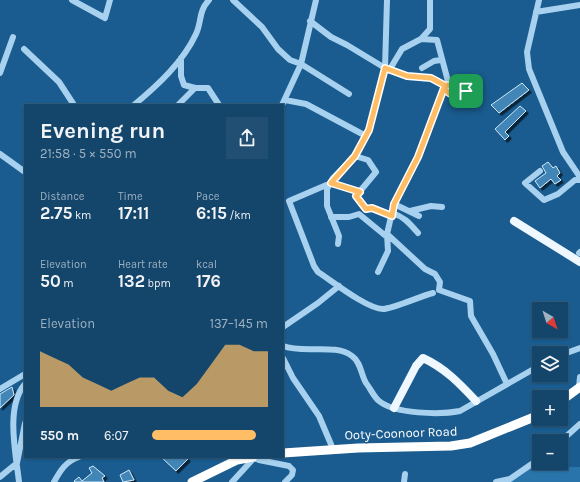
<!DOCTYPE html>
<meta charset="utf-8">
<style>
body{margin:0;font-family:Karla,sans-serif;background:#214f73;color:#f1f3f6;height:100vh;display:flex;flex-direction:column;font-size:15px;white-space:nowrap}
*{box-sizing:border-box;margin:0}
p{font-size:13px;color:#9db1c1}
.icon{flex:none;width:22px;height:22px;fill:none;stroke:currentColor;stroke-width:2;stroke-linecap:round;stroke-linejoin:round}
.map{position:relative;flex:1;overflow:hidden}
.panel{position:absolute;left:24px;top:104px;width:260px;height:354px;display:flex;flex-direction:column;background:#14456b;border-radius:0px;box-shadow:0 1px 3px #0004,0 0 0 1px #335d7e}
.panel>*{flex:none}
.needle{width:26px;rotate:141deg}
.controls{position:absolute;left:532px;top:302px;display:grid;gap:8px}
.controls a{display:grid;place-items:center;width:36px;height:36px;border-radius:0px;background:#14456b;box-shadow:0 1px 3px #0004,0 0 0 1px #335d7e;font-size:20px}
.pin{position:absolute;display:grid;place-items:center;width:34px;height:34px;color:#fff;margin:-17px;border-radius:8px;box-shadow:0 2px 6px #0006}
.round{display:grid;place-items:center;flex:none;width:42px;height:42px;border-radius:0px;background:#214f73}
.overview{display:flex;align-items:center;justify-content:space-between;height:68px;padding:0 16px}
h1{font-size:22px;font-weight:700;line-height:30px}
.stats{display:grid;grid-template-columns:repeat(3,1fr);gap:6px;height:68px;padding:4px 16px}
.stats div{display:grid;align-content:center}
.stats b{font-size:17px;font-weight:700}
.stats small{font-size:11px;font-weight:400}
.stats p{font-size:11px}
.chart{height:112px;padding:8px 16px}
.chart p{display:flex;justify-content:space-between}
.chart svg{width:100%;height:72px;margin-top:4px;fill:#ffbe65;opacity:.7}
ul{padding:0 16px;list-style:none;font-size:13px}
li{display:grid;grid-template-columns:64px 48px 1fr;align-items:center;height:30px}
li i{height:10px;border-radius:5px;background:#ffbe65}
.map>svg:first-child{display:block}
.green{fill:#2975ab}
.building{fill:#4286b7;stroke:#cde8fa;filter:url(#shadow)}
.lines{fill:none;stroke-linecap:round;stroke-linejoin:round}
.minor{stroke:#a7d1ee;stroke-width:6}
.major{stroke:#eff7ff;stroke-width:8}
.highway{stroke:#fff;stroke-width:9}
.route-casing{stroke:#fff;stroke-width:8}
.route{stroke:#ffbe65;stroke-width:5}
.labels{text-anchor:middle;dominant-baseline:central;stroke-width:3;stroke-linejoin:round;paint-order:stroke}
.street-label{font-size:13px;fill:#fff;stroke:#1a5c8f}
</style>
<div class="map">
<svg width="580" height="482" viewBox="0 0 580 482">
<defs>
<filter id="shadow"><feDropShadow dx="2.5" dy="2.5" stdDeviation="0" flood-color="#0009"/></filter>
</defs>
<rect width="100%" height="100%" fill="#1a5c8f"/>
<path class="green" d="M530 466 580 467V482H511L510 479Z"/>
<path class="building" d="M522 83 529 90 499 113 491 105Z
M520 106 526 111 505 132 509 136 505 140 495 129Z
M548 162 553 168 556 166 560 173 557 176 561 180 555 184 551 179 540 188 535 181 546 173 542 166Z
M12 387 14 395 0 408V394Z
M161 457H186L188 459 176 471Z
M93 466 105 476 102 478 104 482H75L74 481 79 477 82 481 92 473 89 468Z
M129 470 134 480 123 482 120 475Z"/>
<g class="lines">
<path class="minor" d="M72 0 105 18 110 0
M233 0 262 27 278 49 290 60 301 64 349 94
M539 0 527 52 529 69 563 152 580 177
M536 12 580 5
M310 21 331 37 347 45 385 68 407 76 431 78 444 85 447 92 473 101
M421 39 437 40 449 85H444
M24 49 59 82 74 105
M181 58V76L184 85 195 88H208L219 105
M422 68 434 61 441 60
M390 69 402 49 421 39 430 29V0
M0 73 13 37
M449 85C462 86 466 90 473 101
M285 100 306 104 366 136
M134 105C158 85 183 62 196 34 202 21 198 12 209 0
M178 105 195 88
M282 105 301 64 316 0
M0 154 25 172
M355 156 368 160 376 172 356 196 365 209 372 208 392 216
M540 171 525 183 544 200 558 194 575 180H580
M359 192 331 183 289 201 314 266 318 272C332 281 367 309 383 309 392 309 421 296 433 293
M394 204 419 216
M410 211 431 206 442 207
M392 213C405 217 410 224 418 233
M331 217H349L359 214 387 237
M387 234 425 269 435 274 440 282 439 290 470 301 471 316 493 354 507 384
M338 244 339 236 327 206V189L333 178 355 156 369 131 385 68 387 0
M579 253 580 252
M378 272 388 251 387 234 394 204 418 157 444 88
M283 327 318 303 339 286
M283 346C303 354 336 343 352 356 361 362 361 375 366 383 370 388 374 397 379 401 395 414 440 415 460 411L539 366
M561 355 580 348
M283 358 293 378 319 416 333 449
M579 387 580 377
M0 389 25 374
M561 441 580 424
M255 457 259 460 289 466 293 470 292 475 285 482
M0 477 17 463 25 423
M19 482C16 454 5 407 25 384
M54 482C60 471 66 461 79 457
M232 482 255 457
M404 482 405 474
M496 482 510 479 539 459"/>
<path class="major" d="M514 221 580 262
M394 408 416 366 423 358C445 368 460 384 476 401"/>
<path class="highway" d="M561 401 580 387
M283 453 358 448 451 446 470 443 539 415
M192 482 237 460 253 457"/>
</g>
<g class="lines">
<defs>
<path id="route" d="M385 68 407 76 431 78 444 85 461 86 466 91 473 101C463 98 450 97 444 88L418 157 394 204 392 216 372 208 366 209 356 196 360 192 331 183 355 156 369 130Z"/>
</defs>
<use href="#route" class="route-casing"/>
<use href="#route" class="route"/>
</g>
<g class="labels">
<g class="street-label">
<text transform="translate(401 433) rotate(-2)">Ooty-Coonoor Road</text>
</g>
</g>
</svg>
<div class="controls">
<a><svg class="needle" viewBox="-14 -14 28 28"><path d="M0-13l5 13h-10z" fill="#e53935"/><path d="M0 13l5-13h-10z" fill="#9db1c1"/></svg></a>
<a><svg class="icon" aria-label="layers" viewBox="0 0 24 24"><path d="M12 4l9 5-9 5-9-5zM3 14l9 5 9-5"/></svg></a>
<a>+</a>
<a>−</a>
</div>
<div class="pin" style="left:466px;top:91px;background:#1e9e55"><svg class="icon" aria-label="arrive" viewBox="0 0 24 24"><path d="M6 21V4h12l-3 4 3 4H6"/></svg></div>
<section class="panel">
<div class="overview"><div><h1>Evening run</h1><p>21:58 · 5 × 550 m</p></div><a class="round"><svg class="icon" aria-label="share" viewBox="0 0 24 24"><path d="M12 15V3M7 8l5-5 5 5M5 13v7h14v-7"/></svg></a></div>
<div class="stats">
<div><p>Distance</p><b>2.75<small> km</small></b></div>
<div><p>Time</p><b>17:11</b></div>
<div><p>Pace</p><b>6:15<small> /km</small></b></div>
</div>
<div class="stats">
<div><p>Elevation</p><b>50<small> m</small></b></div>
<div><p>Heart rate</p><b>132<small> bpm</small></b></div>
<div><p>kcal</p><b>176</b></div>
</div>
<div class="chart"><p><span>Elevation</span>137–145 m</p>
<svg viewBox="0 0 160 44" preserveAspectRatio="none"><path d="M0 44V10L10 14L20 18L30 26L40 30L50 34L60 30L70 26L80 26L90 34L100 38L110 30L120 18L130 6L140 6L150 10L160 10V44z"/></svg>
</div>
<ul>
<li><b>550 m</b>6:07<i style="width:90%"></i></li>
</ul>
</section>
</div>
